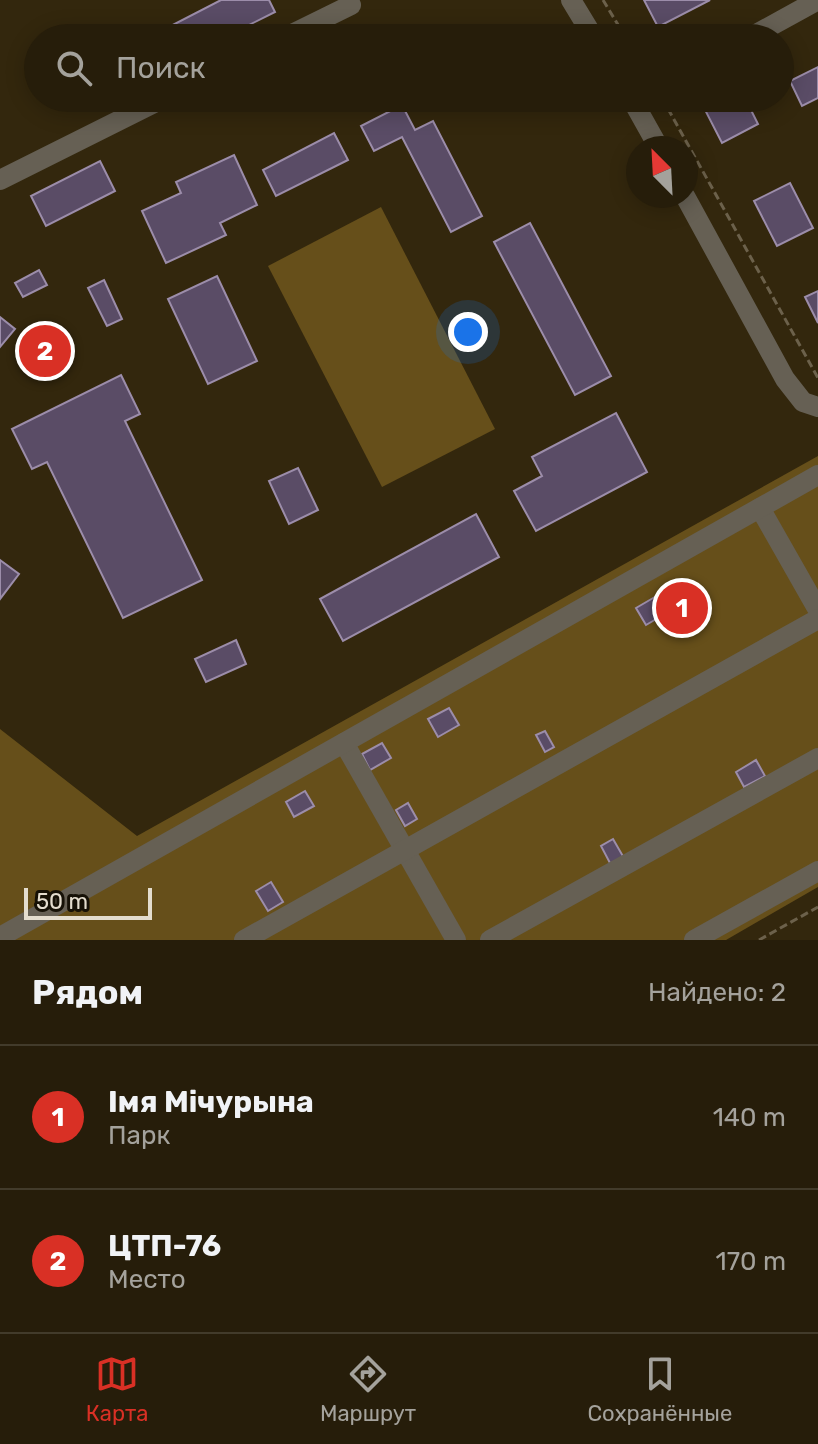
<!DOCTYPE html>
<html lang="ru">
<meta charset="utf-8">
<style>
:root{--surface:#261d0a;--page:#2e2613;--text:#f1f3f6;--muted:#a4a29c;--line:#423b2b;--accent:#d93025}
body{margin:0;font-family:Rubik,sans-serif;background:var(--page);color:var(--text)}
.compass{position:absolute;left:626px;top:136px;width:72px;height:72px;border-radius:50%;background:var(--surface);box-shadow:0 4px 20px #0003;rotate:336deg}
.scale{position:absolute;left:24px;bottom:20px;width:128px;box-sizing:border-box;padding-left:8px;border:4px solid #e4ddce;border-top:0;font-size:22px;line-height:28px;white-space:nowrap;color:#e4ddce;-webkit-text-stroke:6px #161106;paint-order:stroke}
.you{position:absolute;left:468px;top:332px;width:28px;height:28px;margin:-20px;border:6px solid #fff;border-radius:50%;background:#1a73e8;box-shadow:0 0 0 12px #1a73e833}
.badge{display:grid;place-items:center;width:52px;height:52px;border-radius:50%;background:var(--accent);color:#fff;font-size:26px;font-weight:700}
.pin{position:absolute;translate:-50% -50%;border:4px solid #fff;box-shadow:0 2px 8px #0006}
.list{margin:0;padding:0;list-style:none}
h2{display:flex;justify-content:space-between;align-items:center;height:104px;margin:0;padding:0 32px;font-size:34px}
h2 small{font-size:26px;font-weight:400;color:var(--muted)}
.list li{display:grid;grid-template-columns:52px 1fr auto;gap:24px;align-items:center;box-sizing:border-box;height:144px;padding:0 32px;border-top:2px solid var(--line)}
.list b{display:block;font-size:30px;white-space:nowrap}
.list p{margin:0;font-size:26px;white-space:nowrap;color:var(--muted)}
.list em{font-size:26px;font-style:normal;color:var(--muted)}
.icon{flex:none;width:44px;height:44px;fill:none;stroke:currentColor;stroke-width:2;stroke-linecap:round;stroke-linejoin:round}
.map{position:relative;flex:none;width:818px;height:940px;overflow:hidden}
.search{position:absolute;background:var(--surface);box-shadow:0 4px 20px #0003;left:24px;right:24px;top:24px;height:88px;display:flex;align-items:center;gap:20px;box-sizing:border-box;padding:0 28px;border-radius:44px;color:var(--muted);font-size:30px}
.sheet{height:392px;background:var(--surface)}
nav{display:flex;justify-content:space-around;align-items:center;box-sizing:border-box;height:112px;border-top:2px solid var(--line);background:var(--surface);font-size:22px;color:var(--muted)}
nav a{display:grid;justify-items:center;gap:4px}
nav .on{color:var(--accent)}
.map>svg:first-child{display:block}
.green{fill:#664f1a}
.building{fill:#5a4c66;stroke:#9c8daa;stroke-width:2}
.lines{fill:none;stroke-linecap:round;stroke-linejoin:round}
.path{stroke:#6c614b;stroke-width:3;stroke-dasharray:8 4;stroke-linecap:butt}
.minor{stroke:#666054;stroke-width:20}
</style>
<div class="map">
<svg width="818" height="940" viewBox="0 0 818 940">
<rect width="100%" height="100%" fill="#33270d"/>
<!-- green -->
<g class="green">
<polygon points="381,207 495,429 382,487 268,266"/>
<polygon points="818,456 818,887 726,940 0,940 0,729 137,836"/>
</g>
<!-- building -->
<g class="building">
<polygon points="221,0 269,0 275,12 223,38 164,38 161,31"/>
<polygon points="644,0 710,0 658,27"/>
<polygon points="818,67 818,98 802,106 790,81"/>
<polygon points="89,98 120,98 95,110"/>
<polygon points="714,98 745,98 758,124 722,143 702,104"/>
<polygon points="402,105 415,130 433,121 482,216 451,232 402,137 374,151 361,126"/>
<polygon points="334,133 348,160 276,196 263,170"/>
<polygon points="234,155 257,205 220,223 226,235 166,263 142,211 181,193 176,182"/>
<polygon points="100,161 115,191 46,226 31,196"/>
<polygon points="790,183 813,228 777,246 754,201"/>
<polygon points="530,223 611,376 575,395 494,242"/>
<polygon points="39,270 47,285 23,297 15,283"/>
<polygon points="217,276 257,361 208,384 168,299"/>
<polygon points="104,280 122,319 107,326 88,288"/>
<polygon points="818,291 818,323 805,297"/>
<polygon points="0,317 15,329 0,347"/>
<polygon points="55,335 64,353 34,368 25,350"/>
<polygon points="121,375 140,414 125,421 202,580 123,618 47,462 32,469 12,429"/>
<polygon points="616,413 647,472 536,531 514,491 542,476 532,457"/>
<polygon points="298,468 318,510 289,524 269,481"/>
<polygon points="476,514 499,557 343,641 320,599"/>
<polygon points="0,560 19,574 0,599"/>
<polygon points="660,594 670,611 646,625 636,608"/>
<polygon points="236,640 246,664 206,682 195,659"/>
<polygon points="449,708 459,725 438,737 428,719"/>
<polygon points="545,731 554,747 545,752 536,735"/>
<polygon points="382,743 391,758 370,770 362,754"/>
<polygon points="756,760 765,776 744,787 736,772"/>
<polygon points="305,791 314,806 294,817 286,802"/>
<polygon points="408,803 417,819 405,826 396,810"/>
<polygon points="613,839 624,858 611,865 601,846"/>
<polygon points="271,882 283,902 268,911 256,891"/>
</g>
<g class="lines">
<!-- path -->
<g class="path">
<polyline points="603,0 626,38"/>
<polyline points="662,98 818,378"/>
<polyline points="759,940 818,907"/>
</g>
<!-- minor -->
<g class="minor">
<polyline points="571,0 594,38"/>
<polyline points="284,38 351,5"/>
<polyline points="749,38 818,0"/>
<polyline points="631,98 659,148"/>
<polyline points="0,180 164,98"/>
<polyline points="685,196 785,379 803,402 818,407"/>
<polyline points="760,508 818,610"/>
<polyline points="344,743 456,940"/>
<polyline points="0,937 818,475"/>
<polyline points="244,940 818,619"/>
<polyline points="490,940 818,758"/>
<polyline points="694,940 818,871"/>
</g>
</g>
</svg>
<svg class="compass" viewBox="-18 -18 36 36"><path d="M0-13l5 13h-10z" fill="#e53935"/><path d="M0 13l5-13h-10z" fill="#a4a29c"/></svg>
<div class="scale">50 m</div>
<div class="you"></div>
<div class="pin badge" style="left:682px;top:608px">1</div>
<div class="pin badge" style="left:45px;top:351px">2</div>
<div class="search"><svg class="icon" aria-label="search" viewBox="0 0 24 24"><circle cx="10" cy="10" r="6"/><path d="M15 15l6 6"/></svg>Поиск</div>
</div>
<section class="sheet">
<h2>Рядом<small>Найдено: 2</small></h2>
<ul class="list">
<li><span class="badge">1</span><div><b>Імя Мічурына</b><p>Парк</p></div><em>140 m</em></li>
<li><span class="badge">2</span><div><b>ЦТП-76</b><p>Место</p></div><em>170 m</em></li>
</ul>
</section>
<nav>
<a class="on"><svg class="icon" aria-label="map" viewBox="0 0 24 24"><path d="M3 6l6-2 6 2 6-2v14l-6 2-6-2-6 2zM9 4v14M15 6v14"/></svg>Карта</a>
<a><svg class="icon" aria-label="directions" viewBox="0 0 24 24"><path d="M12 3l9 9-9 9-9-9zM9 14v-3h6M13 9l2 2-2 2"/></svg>Маршрут</a>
<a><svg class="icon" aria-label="saved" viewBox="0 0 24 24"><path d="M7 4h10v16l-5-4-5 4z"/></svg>Сохранённые</a>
</nav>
